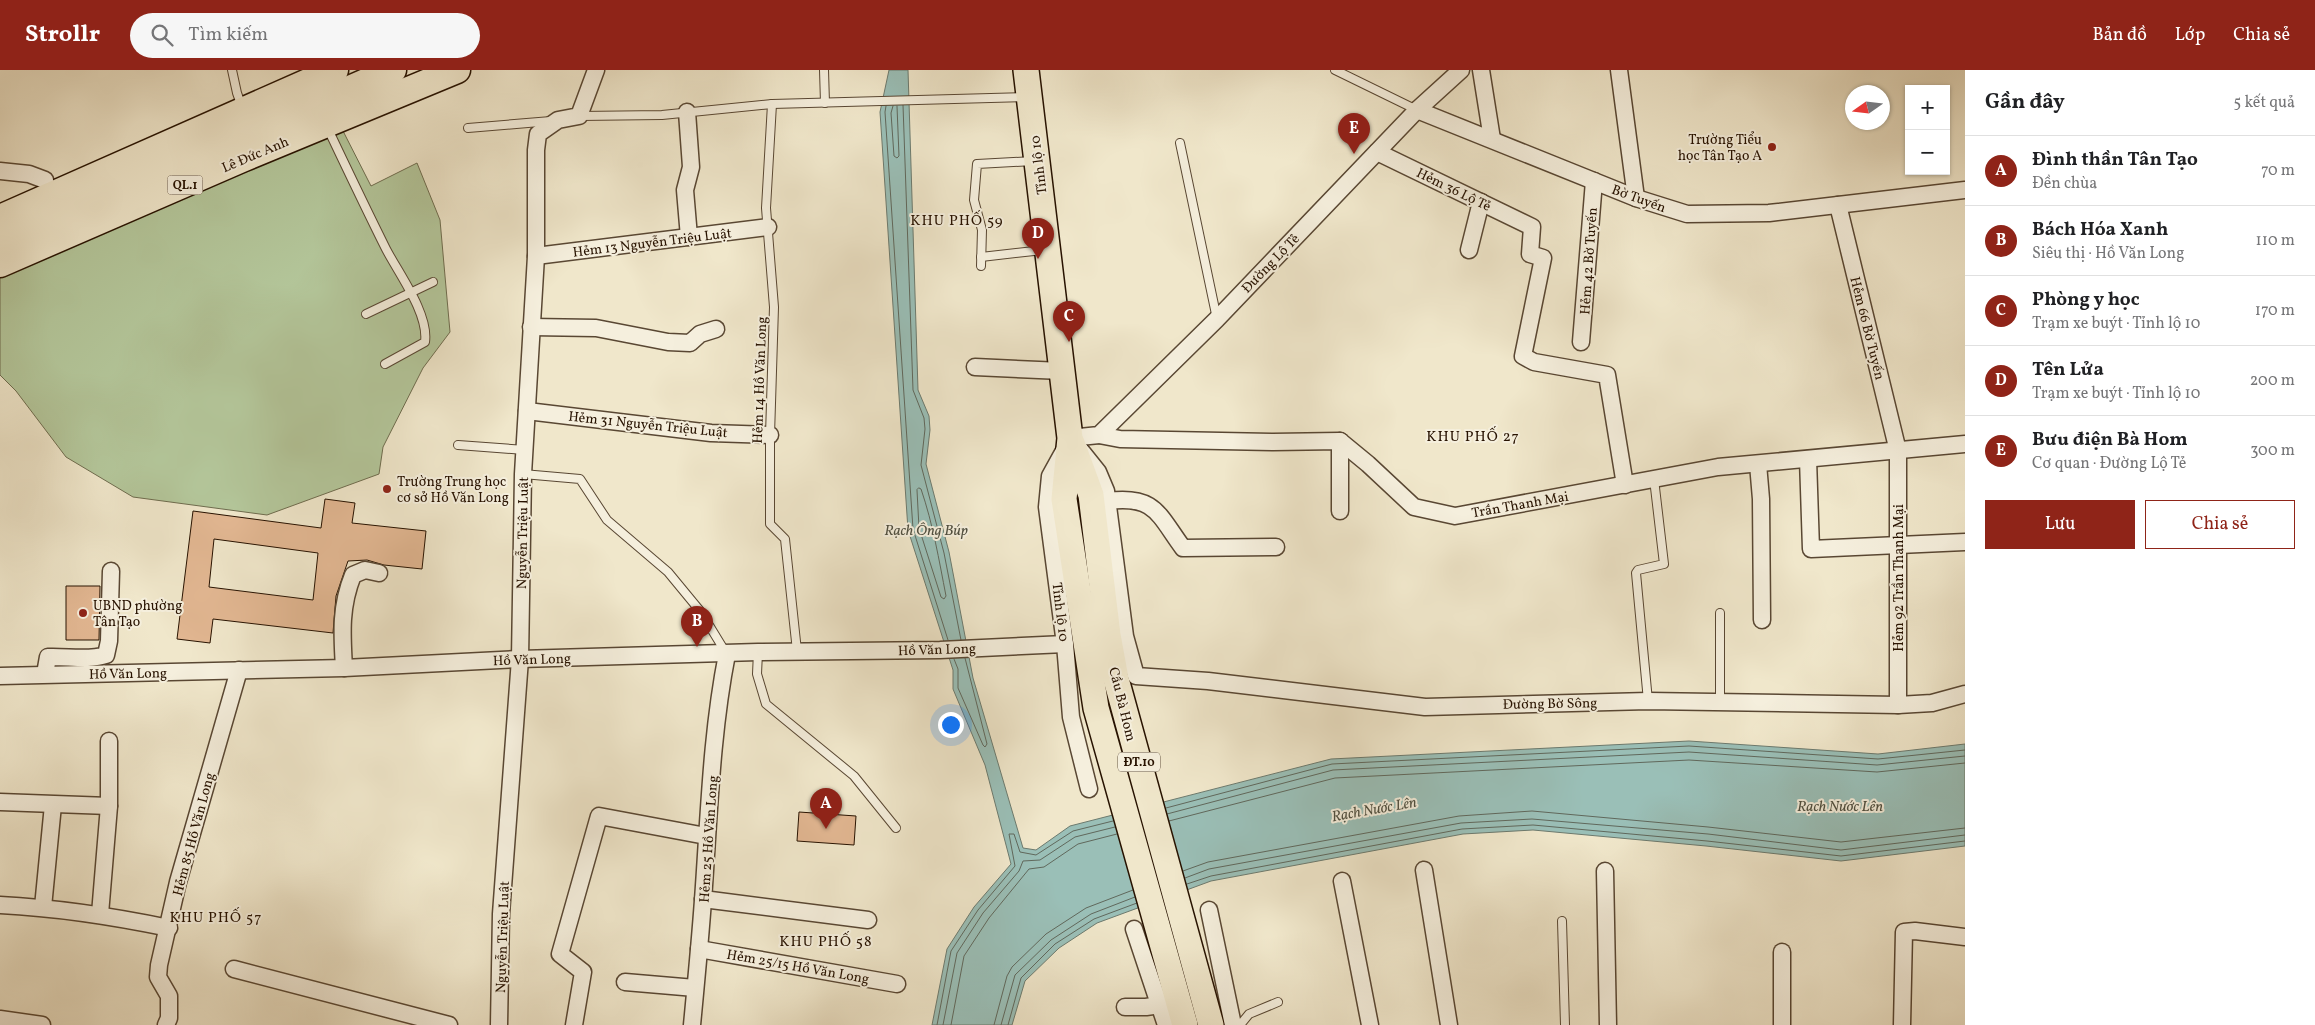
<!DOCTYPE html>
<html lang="vi">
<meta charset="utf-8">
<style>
:root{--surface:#fff;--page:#f6f6f6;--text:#202124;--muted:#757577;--line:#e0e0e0;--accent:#8f2418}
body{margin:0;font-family:Vollkorn,serif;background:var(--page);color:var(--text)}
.controls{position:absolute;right:15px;top:15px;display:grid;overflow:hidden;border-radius:0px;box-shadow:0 1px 4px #0004}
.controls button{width:45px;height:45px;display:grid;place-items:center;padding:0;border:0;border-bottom:1px solid var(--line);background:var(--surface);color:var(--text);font:25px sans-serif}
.compass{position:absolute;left:1845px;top:15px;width:45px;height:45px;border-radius:50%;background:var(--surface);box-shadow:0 1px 4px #0004;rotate:256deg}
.you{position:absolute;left:950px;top:654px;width:18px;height:18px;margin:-12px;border:4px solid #fff;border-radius:50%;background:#1a73e8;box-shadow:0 0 0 8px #1a73e833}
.badge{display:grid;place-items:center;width:32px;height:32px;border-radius:50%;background:var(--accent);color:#fff;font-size:16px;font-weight:700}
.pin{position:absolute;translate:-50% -41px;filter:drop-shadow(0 1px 2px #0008)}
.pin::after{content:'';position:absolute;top:26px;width:18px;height:15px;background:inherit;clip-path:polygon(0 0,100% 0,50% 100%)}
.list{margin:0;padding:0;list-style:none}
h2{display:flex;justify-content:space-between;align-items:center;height:65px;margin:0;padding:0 20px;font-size:21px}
h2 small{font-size:16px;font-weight:400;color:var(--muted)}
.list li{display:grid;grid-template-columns:32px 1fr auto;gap:15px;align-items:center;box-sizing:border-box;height:70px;padding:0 20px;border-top:1px solid var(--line)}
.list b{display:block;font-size:19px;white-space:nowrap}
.list p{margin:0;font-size:16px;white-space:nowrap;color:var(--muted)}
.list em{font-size:16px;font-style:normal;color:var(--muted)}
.actions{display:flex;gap:10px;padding:15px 20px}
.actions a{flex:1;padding:11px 0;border:1px solid var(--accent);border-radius:0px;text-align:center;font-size:18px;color:var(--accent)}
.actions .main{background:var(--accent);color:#fff}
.icon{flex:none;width:28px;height:28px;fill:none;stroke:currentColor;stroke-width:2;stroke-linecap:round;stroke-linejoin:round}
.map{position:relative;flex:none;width:1965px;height:955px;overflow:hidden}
header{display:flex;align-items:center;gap:30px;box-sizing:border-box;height:70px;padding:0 25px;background:var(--accent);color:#fff}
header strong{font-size:24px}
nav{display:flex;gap:28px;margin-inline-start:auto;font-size:18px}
.search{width:350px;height:45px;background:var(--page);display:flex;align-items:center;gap:12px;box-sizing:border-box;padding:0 18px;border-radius:28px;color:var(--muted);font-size:19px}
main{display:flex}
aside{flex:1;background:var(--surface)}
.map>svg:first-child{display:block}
.green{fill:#b4c79b;stroke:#6e6c4e}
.water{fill:#9abfb7;stroke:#6c7a6e}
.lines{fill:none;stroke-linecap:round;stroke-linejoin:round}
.shore{stroke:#60685c;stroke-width:1}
.building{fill:#e2b792;stroke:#271200;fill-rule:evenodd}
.service-casing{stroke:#594733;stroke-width:10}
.minor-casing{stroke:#594733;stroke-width:19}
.primary-casing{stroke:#271200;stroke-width:28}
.trunk-casing{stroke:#271200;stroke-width:29}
.service{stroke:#f5efdd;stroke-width:8}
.minor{stroke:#f5efdd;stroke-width:16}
.primary{stroke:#f0e7cb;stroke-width:25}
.trunk{stroke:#f0e7cb;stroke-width:26}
.poi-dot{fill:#8f2418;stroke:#f5efdd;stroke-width:2}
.labels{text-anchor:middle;stroke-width:4;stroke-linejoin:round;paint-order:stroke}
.shield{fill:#f5efdd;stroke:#655442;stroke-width:1}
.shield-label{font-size:12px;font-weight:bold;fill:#271200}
.poi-label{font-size:14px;fill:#271200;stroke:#f5efdd;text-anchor:start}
.street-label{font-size:14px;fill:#271200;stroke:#f5efdd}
.neighbourhood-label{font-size:15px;letter-spacing:1px;fill:#271200;stroke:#f5efdd}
.water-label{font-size:15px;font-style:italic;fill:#4f4f40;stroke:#f5efdd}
</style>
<header>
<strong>Strollr</strong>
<div class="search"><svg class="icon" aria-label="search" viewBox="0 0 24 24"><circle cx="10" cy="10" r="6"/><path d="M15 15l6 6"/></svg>Tìm kiếm</div>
<nav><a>Bản đồ</a><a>Lớp</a><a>Chia sẻ</a></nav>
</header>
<main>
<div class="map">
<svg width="1965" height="955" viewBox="0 0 1965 955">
<rect width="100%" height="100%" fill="#f0e7cb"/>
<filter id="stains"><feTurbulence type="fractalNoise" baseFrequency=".004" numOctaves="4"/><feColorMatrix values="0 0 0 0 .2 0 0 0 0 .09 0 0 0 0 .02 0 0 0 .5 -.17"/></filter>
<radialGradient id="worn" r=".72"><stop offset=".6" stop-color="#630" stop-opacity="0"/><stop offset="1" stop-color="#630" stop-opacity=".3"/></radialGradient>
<!-- green -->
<polygon class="green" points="342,59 371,116 417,93 440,150 450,262 423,298 383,377 379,404 267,445 133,427 66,387 16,321 0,305 0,206"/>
<!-- water -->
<polygon class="water" points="889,0 908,0 918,320 929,346 930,360 926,394 949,482 973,608 1023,778 1036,780 1070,756 1331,689 1689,671 1878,684 1965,674 1965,776 1841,791 1706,776 1533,760 1463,764 1211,811 1097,853 1059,878 1025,911 1012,955 932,955 947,879 974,837 1011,794 985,695 953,619 953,600 908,460 880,42"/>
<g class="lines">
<!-- shore -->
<g class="shore">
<polyline points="903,35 913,320 924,348 925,359 921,395 944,483 961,570"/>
<polyline points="886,36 885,42 913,459 948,570"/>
<polyline points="893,36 891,43 894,86 897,88 899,86 897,36"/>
<path d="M919,418l2,1c12,35 18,71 25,107l-2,3 -3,-2 -22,-69 -2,-38z"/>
<polyline points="954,589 958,599 958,618 983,675 985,677 987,674 965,588"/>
<polyline points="1166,738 1332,694 1689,676 1878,689 1965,680"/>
<polyline points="1167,744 1333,700 1689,682 1877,695 1965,686"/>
<polyline points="1169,751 1335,708 1689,690 1877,702 1965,693"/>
<polyline points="1183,801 1208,792 1459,746 1532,741 1708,757 1841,772 1965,758"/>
<polyline points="1185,808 1209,799 1461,753 1532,749 1708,764 1841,780 1965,765"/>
<polyline points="1187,814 1211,806 1462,759 1533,755 1707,771 1841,786 1965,771"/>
<polyline points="937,955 951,881 978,840 1015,796 1009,764 1014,764 1020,782 1036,785 1073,761 1113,751"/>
<polyline points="943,955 957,883 983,843 1019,801 1023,791 1040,790 1075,767 1115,757"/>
<polyline points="951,955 964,886 989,848 1029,799 1044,797 1078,774 1117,764"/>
<polyline points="994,955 1007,906 1012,897 1046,864 1086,838 1133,820"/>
<polyline points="1001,955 1015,905 1051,870 1091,844 1135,827"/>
<polyline points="1008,955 1021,908 1055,874 1094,849 1137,833"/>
</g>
</g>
<!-- building -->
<g class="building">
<path d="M325,429l30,4 -3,20 74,8 -4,38 -38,-4 -17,-5 -19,1 -12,35 -3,37 -120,-14 -3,24 -33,-4 16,-128 128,17zM214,469l104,14 -5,47 -104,-13z"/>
<polygon points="66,516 100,516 99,570 66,570"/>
<polygon points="799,742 856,746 854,775 797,771"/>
</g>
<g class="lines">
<!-- service casing -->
<g class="service-casing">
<g id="service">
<polyline points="232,0 237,23 242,37"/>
<polyline points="824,0 825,33"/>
<polyline points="1335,0 1417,40"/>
<polyline points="772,34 766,138 774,237 770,365 770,454 785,469 797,581"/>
<polyline points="580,46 662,45 772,34 1025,27"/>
<polyline points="468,58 551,51"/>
<path d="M328,59c19,40 38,80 58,120 13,25 43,65 39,93l-40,22"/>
<polyline points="1180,73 1217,249"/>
<polyline points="981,187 1043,180"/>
<polyline points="981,196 982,160 974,130 977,94 1033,91"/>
<polyline points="366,244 433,212"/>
<polyline points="458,375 525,380"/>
<polyline points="523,404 580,409 607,450 668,502 701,542 726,583"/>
<polyline points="1720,543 1720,633"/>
<polyline points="758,582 757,604 766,634 854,706 896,758"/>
<polyline points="1648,631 1636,503 1638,500 1664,494 1654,409"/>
<polyline points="1562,851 1565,955"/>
<polyline points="1240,955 1249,944 1278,932"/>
</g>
</g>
<!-- minor casing -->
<g class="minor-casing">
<g id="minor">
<polyline points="1481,0 1492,69"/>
<polyline points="1619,0 1636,128"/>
<polyline points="1417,40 1636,128 1687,144 1769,143 1965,120"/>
<polyline points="687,42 691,97 685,120 689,167"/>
<polyline points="1377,82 1532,157 1530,184 1543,188 1523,286 1534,292 1607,305 1625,415"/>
<polyline points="0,101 29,104 45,110"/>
<polyline points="1838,135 1898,381 1898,635"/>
<polyline points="1469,180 1481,132"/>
<polyline points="536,186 768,157"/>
<polyline points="531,257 596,258 668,272 690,273 700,264 716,259"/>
<polyline points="1581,272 1594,111"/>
<polyline points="975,297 1062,301"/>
<polyline points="527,341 711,363 770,365"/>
<polyline points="1099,365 1120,369 1273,372 1340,371 1368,394 1414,437 1455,446 1718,397 1965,374"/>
<polyline points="1070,368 1099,365 1217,249 1417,40 1461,0"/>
<polyline points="1340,371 1340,441"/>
<polyline points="1066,377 1050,406 1047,437 1065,574 1071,647 1089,719"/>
<polyline points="1078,377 1098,402 1106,421 1125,566 1136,606 1208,611 1425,637 1648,631 1898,635 1932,633 1965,624"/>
<polyline points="1808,389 1811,479 1965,472"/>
<polyline points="1758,394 1761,429 1762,550"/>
<path d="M1108,431c47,-6 50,13 75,47l93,-1"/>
<path d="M344,598c-2,-34 -4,-61 9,-93l12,-5 14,3"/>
<path d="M45,604l3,-17c19,-1 40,4 58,-2l3,-14 2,-70"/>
<polyline points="0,606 344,598 520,589 758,582 940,580 1065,574"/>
<polyline points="0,732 109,736"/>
<polyline points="1424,800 1449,955"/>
<polyline points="1605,801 1608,955"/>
<polyline points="1342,811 1370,955"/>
<polyline points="703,829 868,850"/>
<path d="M0,835c59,3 111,11 169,23"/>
<polyline points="43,837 53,735"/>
<polyline points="1209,840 1233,955"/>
<polyline points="100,844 109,736 109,671"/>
<polyline points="1134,859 1166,955"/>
<polyline points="699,879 897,914"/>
<polyline points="234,899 449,955"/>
<polyline points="625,912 695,918"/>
<polyline points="1125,937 1146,937 1160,935"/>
<polyline points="0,949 42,955"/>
<polyline points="166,955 169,948 169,926 158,907 159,895 178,812 239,600"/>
<polyline points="499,955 501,844 520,589 523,404 536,186 536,80 538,64 558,50 579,46 596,0"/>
<polyline points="574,955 583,902 560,884 599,746 706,766"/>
<path d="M692,955c4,-42 8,-83 11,-125 6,-82 8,-165 24,-246"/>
<polyline points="1782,955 1782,882"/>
<polyline points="1902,955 1904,862 1915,861 1965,867"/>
</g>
</g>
<!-- primary casing -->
<g class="primary-casing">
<g id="primary">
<polyline points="1026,0 1070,368 1064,429 1096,638 1185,955"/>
<polyline points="1072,373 1091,425 1108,565 1116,609 1211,955"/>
</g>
</g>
<!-- trunk casing -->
<g class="trunk-casing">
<g id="trunk">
<polyline points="0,148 335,0"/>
<polyline points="0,172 393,0"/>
<polyline points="0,194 242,89 457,0"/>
</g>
</g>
<!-- service -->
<use href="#service" class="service"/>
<!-- minor -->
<use href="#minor" class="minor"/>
<!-- primary -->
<use href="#primary" class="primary"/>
<!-- trunk -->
<use href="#trunk" class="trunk"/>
</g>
<!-- markers -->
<g class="poi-dot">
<circle cx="1772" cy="77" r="5"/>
<circle cx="387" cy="419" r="5"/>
<circle cx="83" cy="543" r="5"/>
</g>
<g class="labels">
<!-- shield labels -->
<g class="shield">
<rect x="167.5" y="105.5" width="35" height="19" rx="4"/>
<rect x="1118" y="682.5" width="42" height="19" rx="4"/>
</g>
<g class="shield-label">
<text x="185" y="119">QL.1</text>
<text x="1139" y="696">ĐT.10</text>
</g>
<!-- poi labels -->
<g class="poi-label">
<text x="1762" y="74" text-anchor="end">Trường Tiểu<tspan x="1762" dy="16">học Tân Tạo A</tspan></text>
<text x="397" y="416">Trường Trung học<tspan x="397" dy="16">cơ sở Hồ Văn Long</tspan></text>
<text x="93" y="540">UBND phường<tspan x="93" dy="16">Tân Tạo</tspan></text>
</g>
<!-- street labels -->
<g class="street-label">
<text transform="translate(255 84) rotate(-23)" y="5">Lê Đức Anh</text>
<text transform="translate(1038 95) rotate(-97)" y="5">Tỉnh lộ 10</text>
<text transform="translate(1454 119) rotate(26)" y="5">Hẻm 36 Lộ Tẻ</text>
<text transform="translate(1639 128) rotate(20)" y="5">Bờ Tuyến</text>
<text transform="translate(652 172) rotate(-7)" y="5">Hẻm 13 Nguyễn Triệu Luật</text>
<text transform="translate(1588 191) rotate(-86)" y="5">Hẻm 42 Bờ Tuyến</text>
<text transform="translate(1270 193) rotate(-46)" y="5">Đường Lộ Tẻ</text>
<text transform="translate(1868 258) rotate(76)" y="5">Hẻm 66 Bờ Tuyến</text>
<text transform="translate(759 310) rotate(-88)" y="5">Hẻm 14 Hồ Văn Long</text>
<text transform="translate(648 354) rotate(6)" y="5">Hẻm 31 Nguyễn Triệu Luật</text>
<text transform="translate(1520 434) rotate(-10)" y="5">Trần Thanh Mại</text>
<text transform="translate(522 463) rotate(-89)" y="5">Nguyễn Triệu Luật</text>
<text transform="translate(1898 508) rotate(-90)" y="5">Hẻm 92 Trần Thanh Mại</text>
<text transform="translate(1061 542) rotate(83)" y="5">Tỉnh lộ 10</text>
<text transform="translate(937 579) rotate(-2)" y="5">Hồ Văn Long</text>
<text transform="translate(532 589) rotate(-2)" y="5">Hồ Văn Long</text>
<text transform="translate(128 603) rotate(-1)" y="5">Hồ Văn Long</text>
<text transform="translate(1550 633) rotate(-1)" y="5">Đường Bờ Sông</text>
<text transform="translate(1123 634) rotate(76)" y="5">Cầu Bà Hom</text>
<text transform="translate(193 764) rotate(-75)" y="5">Hẻm 85 Hồ Văn Long</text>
<text transform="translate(708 769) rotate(-86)" y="5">Hẻm 25 Hồ Văn Long</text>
<text transform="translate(502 867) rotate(-88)" y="5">Nguyễn Triệu Luật</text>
<text transform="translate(798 896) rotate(10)" y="5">Hẻm 25/15 Hồ Văn Long</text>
</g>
<!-- neighbourhood labels -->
<g class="neighbourhood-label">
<text x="957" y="155">KHU PHỐ 59</text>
<text x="1473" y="371">KHU PHỐ 27</text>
<text x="216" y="852">KHU PHỐ 57</text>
<text x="826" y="876">KHU PHỐ 58</text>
</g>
<!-- water labels -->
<g class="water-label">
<text x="926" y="465">Rạch Ông Búp</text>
<text x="1840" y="741">Rạch Nước Lên</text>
<text transform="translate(1374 739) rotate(-10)" y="5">Rạch Nước Lên</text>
</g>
</g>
<rect width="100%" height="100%" filter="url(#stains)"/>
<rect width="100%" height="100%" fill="url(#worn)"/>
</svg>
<div class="controls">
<button>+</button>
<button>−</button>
</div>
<svg class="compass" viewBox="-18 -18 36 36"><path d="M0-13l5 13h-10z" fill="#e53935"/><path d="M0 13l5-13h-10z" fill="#757577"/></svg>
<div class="you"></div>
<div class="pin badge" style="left:826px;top:759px">A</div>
<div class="pin badge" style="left:697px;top:577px">B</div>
<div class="pin badge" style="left:1069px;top:272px">C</div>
<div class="pin badge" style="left:1038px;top:189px">D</div>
<div class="pin badge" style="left:1354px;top:84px">E</div>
</div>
<aside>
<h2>Gần đây<small>5 kết quả</small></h2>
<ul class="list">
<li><span class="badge">A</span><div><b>Đình thần Tân Tạo</b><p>Đền chùa</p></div><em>70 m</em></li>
<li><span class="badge">B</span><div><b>Bách Hóa Xanh</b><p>Siêu thị · Hồ Văn Long</p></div><em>110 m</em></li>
<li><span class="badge">C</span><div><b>Phòng y học</b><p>Trạm xe buýt · Tỉnh lộ 10</p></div><em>170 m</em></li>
<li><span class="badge">D</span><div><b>Tên Lửa</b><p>Trạm xe buýt · Tỉnh lộ 10</p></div><em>200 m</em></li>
<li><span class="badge">E</span><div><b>Bưu điện Bà Hom</b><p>Cơ quan · Đường Lộ Tẻ</p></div><em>300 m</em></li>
</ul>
<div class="actions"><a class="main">Lưu</a><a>Chia sẻ</a></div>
</aside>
</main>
